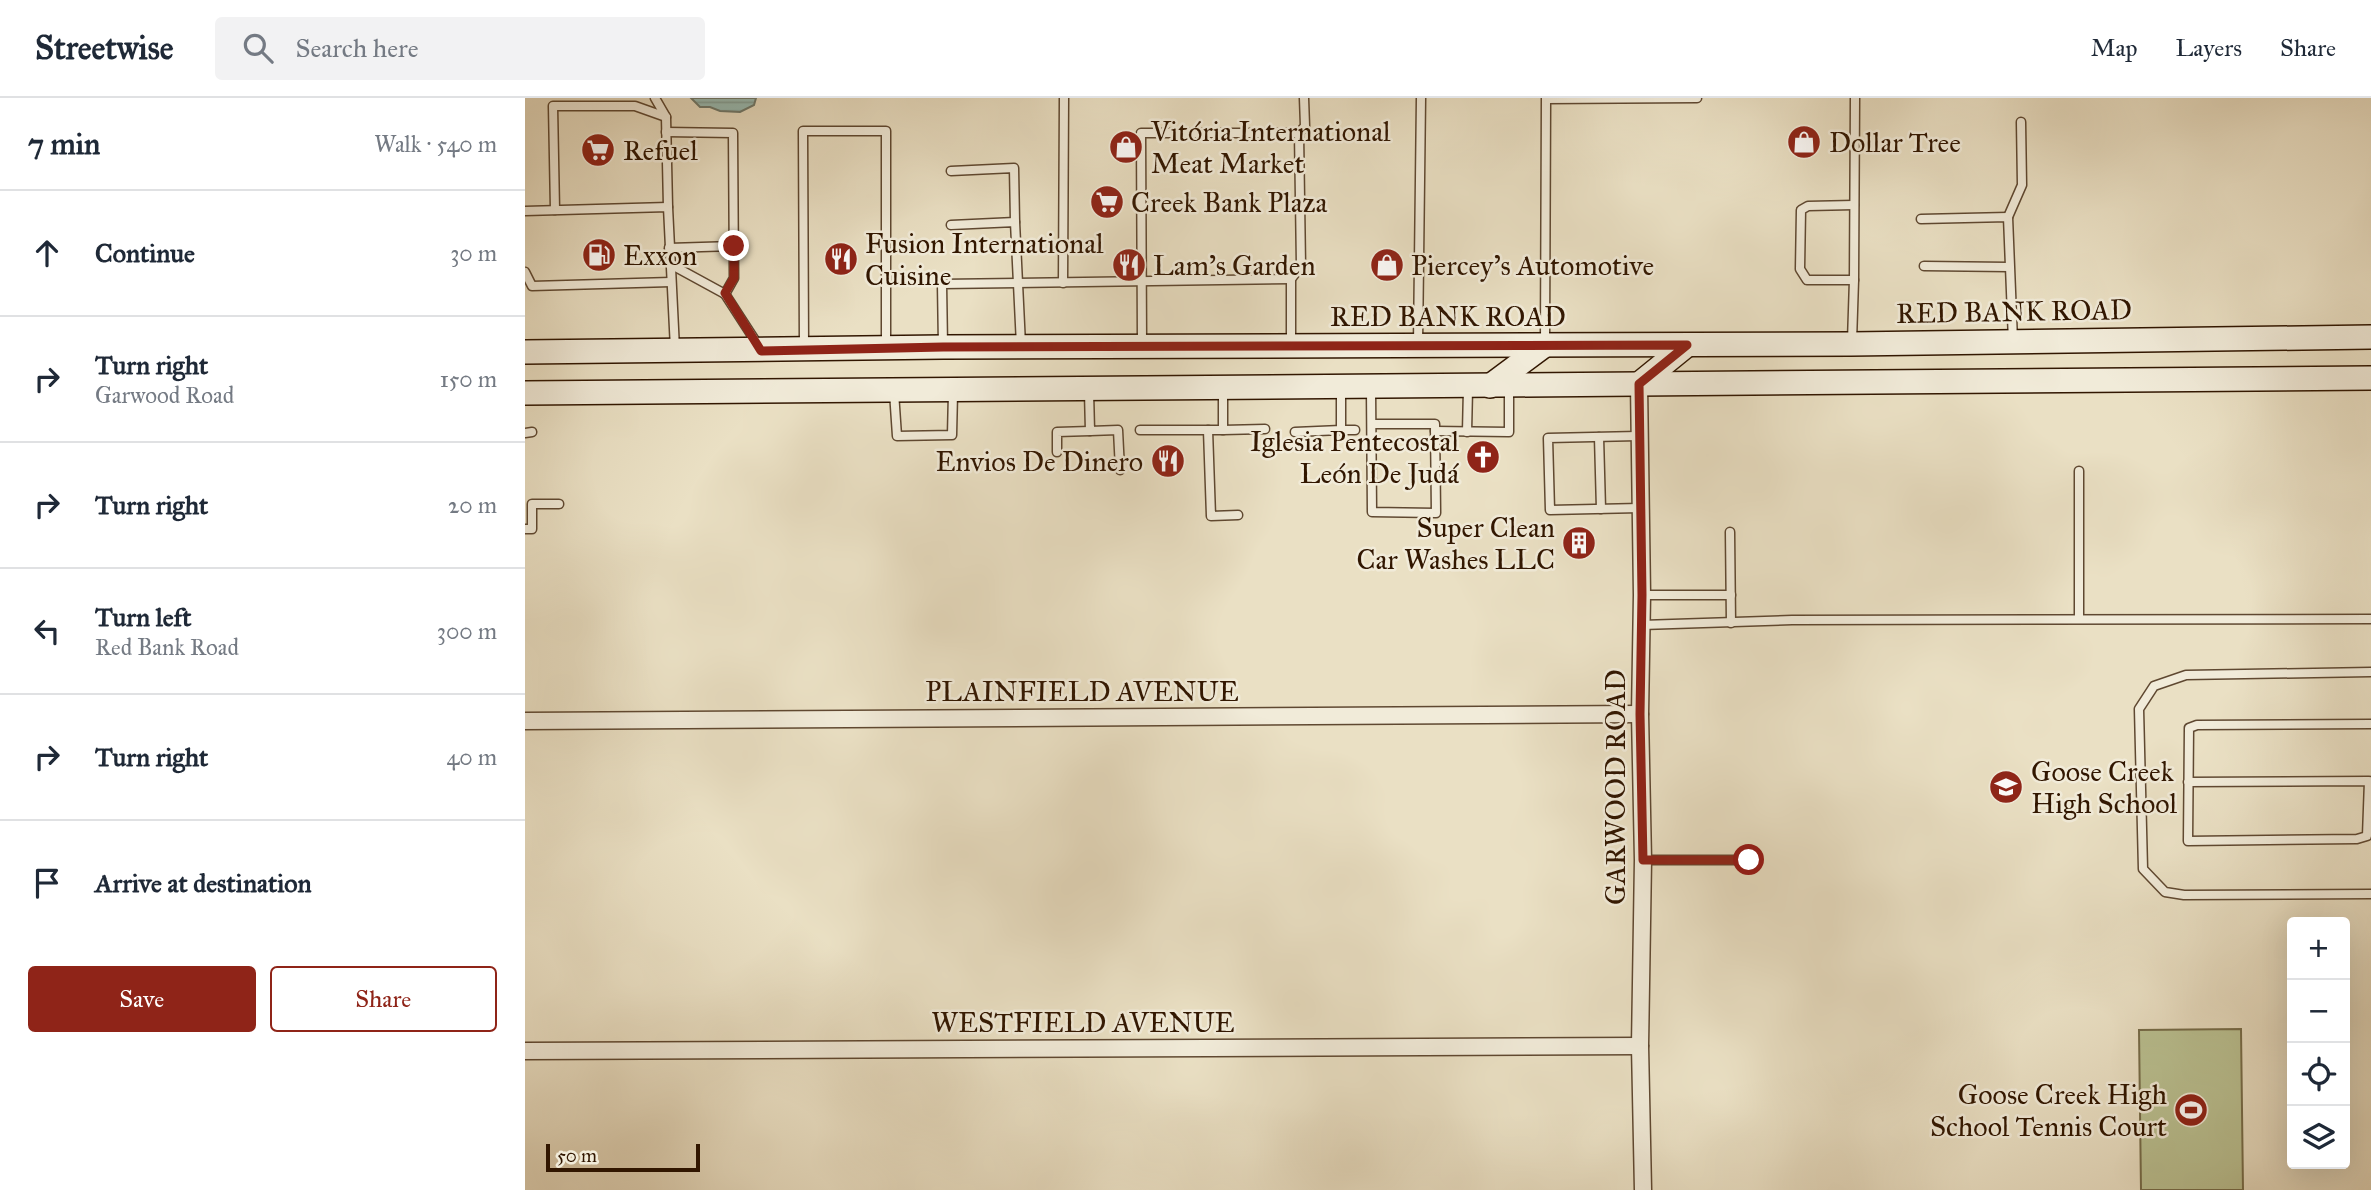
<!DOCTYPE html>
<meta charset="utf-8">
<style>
:root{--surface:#fff;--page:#f2f2f3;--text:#1f2937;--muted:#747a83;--line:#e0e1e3;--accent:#8f2418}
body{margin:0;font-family:"IM FELL Great Primer",serif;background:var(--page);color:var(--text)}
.controls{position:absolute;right:21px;bottom:21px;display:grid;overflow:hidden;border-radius:7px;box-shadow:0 7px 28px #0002}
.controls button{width:63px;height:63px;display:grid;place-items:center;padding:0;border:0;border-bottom:2px solid var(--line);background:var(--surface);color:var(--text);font:35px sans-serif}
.scale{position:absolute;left:21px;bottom:18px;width:154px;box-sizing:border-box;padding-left:7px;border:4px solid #311600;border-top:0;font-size:19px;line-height:24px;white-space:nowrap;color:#311600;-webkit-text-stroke:5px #f1ebd9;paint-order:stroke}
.stop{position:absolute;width:21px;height:21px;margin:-16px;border:5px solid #8f2418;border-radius:50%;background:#fff}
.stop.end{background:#8f2418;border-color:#fff;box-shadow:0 2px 7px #0008}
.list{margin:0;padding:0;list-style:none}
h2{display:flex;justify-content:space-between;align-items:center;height:91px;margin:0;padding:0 28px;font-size:30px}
h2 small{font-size:23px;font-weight:400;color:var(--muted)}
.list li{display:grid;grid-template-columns:46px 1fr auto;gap:21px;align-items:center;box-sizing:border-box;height:126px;padding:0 28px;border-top:2px solid var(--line)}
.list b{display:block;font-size:26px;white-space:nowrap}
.list p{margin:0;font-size:23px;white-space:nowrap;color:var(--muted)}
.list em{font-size:23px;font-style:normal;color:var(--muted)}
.actions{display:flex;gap:14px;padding:21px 28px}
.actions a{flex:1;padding:16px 0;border:2px solid var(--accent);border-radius:7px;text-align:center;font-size:24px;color:var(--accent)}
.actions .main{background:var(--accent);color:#fff}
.icon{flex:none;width:38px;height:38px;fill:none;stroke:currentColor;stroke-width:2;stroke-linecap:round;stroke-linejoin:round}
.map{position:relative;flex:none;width:1846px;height:1092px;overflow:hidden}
header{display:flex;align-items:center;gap:42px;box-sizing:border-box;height:98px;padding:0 35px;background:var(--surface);border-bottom:2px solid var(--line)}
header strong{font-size:33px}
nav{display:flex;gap:38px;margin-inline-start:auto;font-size:24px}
.search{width:490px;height:63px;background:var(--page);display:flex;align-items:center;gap:18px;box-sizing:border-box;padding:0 24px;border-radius:7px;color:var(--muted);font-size:26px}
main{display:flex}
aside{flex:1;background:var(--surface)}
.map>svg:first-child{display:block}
.park{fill:#bac192;stroke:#766c49;stroke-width:2}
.water{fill:url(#water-rules);stroke:#6f7a6d;stroke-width:2}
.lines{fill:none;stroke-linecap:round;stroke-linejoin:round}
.service-casing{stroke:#5f4831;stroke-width:11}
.minor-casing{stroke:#5f4831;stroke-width:19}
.secondary-casing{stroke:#311600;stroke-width:26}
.service{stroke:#f1ebd9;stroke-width:8}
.minor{stroke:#f1ebd9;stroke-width:16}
.secondary{stroke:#f1ebd9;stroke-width:23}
.route{stroke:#8f2418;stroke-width:9}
.labels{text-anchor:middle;stroke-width:5;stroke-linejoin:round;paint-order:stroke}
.poi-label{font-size:28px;fill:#311600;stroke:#f1ebd9;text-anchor:start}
.street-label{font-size:28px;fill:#311600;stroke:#f1ebd9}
</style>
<header>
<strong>Streetwise</strong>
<div class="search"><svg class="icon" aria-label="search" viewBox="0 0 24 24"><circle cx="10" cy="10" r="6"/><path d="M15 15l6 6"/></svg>Search here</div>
<nav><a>Map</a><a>Layers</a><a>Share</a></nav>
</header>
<main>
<aside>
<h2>7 min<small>Walk · 540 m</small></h2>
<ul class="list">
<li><svg class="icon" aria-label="ahead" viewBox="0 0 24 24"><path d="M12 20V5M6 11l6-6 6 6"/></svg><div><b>Continue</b></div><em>30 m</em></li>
<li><svg class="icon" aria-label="right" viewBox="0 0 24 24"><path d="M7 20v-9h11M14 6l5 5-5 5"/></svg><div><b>Turn right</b><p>Garwood Road</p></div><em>150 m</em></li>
<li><svg class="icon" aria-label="right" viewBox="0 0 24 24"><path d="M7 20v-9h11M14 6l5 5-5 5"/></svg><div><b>Turn right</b></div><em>20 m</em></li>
<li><svg class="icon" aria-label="left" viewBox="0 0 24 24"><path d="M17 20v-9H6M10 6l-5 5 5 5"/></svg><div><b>Turn left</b><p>Red Bank Road</p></div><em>300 m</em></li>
<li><svg class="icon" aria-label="right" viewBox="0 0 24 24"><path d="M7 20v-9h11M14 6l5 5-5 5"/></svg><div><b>Turn right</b></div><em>40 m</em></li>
<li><svg class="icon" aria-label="arrive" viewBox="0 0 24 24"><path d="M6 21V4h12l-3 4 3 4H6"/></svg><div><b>Arrive at destination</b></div></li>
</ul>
<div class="actions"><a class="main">Save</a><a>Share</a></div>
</aside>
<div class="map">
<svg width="1846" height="1092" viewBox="0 0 1846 1092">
<defs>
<pattern id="water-rules" width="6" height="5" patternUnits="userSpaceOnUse" patternTransform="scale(1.75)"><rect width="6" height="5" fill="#98bdb6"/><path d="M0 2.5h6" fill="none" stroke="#83a29b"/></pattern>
</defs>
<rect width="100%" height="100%" fill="#eae0c4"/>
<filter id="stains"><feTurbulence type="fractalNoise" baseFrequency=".00286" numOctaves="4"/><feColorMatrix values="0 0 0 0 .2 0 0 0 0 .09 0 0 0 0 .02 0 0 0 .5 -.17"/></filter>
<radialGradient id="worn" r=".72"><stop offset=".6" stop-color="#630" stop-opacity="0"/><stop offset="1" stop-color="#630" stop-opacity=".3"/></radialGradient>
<!-- park -->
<polygon class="park" points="1716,931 1718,1092 1616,1092 1614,932"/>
<!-- water -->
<polygon class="water" points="166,0 231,0 229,7 215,14 195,13 185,9 175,9"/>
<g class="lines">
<!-- service casing -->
<g class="service-casing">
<g id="service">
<polyline points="130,0 141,19 143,109"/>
<polyline points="141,34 208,35 209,180 200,196"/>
<polyline points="426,73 489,70 490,124"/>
<polyline points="30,112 28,8 110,8 141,19"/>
<polyline points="0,113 143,109 150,251"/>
<polyline points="1483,119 1497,87 1496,24"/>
<polyline points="1396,121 1483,119 1488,243"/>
<polyline points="426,127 490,124 496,247"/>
<polyline points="144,150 209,148"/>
<polyline points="145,166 200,196 233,247"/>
<polyline points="1399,168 1484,169"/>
<polyline points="0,174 7,188 146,184"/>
<polyline points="1329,182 1282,182 1275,171 1276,112 1283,108 1329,107"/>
<polyline points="538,185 539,0"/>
<polyline points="1327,243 1329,182 1330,0"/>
<polyline points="1020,244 1021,1 1172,0"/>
<polyline points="617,245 616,35 774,35"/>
<polyline points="893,246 896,0"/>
<polyline points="766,247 766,181 776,168 774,35 780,28 779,0"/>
<polyline points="279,248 278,33 361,33 361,247"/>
<polyline points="418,248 417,186 766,181"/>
<polyline points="846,292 847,414 911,415 910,326 847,326"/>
<polyline points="698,293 698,332 740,331"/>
<polyline points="369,294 372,338 427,337 428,295"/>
<polyline points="564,294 565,333 593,332 595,372"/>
<polyline points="615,332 698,332"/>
<polyline points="683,332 686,418 713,417"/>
<polyline points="816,332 830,332"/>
<polyline points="910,333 984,334 984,290"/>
<polyline points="770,334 816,332 816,292"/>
<polyline points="942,334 943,291"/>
<polyline points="0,335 7,334"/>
<polyline points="1113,338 1023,340 1025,412 1115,410"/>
<polyline points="1074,339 1076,411"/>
<polyline points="532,354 532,334 565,333"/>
<polyline points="0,431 7,431 7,406 34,406"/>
<polyline points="1205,434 1206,525"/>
<polyline points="1117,497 1206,497"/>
<polyline points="1554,520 1554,373"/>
<polyline points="1117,527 1267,522 1846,521"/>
<polyline points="1846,574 1661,577 1629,588 1614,611 1618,771 1640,794 1659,797 1846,796"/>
<polyline points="1663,684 1844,683 1842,738 1832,741 1663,743 1664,630 1672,627 1846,626"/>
<polyline points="1118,762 1224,762"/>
</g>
</g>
<!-- minor casing -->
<g class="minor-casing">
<g id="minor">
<polyline points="1114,286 1117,497 1115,616 1118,762 1115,948 1118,1092"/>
<polyline points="0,623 1115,616"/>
<polyline points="0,953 1115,948"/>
</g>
</g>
<!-- secondary casing -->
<g class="secondary-casing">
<g id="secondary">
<polyline points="0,254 418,249 1326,246 1846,239"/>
<polyline points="1114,286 1162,247"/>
<polyline points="965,288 1020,247"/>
<polyline points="0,295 1846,280"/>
</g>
</g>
<!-- service -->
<use href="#service" class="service"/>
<!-- minor -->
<use href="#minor" class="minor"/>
<!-- secondary -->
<use href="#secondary" class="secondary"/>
</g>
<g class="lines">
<!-- route -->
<polyline class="route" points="209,148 209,180 200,195 236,253 418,249 1162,247 1114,286 1117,497 1115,616 1118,762 1224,762"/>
</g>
<!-- icons -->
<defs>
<g id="shop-disc" transform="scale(1.75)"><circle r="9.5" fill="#8f2418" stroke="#f1ebd9"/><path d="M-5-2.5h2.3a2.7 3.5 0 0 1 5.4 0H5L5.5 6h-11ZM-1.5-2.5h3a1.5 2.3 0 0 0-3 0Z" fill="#fff"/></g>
<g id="supermarket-disc" transform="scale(1.75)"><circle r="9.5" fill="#8f2418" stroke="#f1ebd9"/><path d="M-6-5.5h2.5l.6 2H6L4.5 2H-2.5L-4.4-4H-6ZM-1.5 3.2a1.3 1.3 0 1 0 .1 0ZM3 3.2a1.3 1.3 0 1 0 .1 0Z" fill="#fff"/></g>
<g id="fuel-disc" transform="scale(1.75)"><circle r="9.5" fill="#8f2418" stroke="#f1ebd9"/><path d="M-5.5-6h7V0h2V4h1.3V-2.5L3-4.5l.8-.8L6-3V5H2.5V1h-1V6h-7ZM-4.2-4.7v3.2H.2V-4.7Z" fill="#fff"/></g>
<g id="restaurant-disc" transform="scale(1.75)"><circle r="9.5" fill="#8f2418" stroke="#f1ebd9"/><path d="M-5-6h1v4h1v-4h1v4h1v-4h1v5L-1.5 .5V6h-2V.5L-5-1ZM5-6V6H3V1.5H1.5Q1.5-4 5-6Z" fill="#fff"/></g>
<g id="church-disc" transform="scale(1.75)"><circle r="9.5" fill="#8f2418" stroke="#f1ebd9"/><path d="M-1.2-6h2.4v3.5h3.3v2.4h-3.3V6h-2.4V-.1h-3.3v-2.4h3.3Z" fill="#fff"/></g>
<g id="building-disc" transform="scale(1.75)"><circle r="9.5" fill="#8f2418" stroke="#f1ebd9"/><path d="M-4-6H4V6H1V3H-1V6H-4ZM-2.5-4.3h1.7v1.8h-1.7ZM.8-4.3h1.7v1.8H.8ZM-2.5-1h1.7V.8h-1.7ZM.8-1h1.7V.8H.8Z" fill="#fff"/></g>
<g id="school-disc" transform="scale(1.75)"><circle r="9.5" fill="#8f2418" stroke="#f1ebd9"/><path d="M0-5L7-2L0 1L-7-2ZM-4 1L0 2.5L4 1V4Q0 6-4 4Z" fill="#fff"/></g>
<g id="stadium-disc" transform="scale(1.75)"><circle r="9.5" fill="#8f2418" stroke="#f1ebd9"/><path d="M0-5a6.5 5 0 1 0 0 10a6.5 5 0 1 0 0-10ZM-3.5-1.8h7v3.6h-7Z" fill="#fff"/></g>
</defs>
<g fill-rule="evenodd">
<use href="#shop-disc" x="1279" y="44"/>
<use href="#shop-disc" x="601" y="49"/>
<use href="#supermarket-disc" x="73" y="52"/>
<use href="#supermarket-disc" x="582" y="104"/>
<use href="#fuel-disc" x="74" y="157"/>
<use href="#restaurant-disc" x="316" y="161"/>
<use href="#restaurant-disc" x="604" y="167"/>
<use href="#shop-disc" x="862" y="167"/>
<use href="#church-disc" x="958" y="359"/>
<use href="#restaurant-disc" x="643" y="363"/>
<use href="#building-disc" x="1054" y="445"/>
<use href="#school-disc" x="1481" y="689"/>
<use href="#stadium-disc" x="1666" y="1012"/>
</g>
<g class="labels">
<!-- poi labels -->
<g class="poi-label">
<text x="626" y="43">Vitória International<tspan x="626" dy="32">Meat Market</tspan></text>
<text x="1304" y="54">Dollar Tree</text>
<text x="98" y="62">Refuel</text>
<text x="606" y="114">Creek Bank Plaza</text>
<text x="340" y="155">Fusion International<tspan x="340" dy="32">Cuisine</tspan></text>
<text x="98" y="167">Exxon</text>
<text x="628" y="177">Lam's Garden</text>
<text x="886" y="177">Piercey's Automotive</text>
<text x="934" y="353" text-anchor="end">Iglesia Pentecostal<tspan x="934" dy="32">León De Judá</tspan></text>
<text x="618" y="373" text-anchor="end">Envios De Dinero</text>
<text x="1030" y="439" text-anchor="end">Super Clean<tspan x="1030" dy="32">Car Washes LLC</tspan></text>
<text x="1506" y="683">Goose Creek<tspan x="1506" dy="32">High School</tspan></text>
<text x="1642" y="1006" text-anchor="end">Goose Creek High<tspan x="1642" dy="32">School Tennis Court</tspan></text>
</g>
<!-- street labels -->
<g class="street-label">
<text transform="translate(1489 213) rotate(-1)" y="10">RED BANK ROAD</text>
<text x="923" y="228">RED BANK ROAD</text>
<text x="557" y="603">PLAINFIELD AVENUE</text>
<text transform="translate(1090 689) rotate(-90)" y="10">GARWOOD ROAD</text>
<text x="558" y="934">WESTFIELD AVENUE</text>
</g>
</g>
<rect width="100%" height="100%" filter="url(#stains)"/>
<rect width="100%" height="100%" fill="url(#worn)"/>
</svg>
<div class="controls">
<button>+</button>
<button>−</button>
<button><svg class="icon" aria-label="locate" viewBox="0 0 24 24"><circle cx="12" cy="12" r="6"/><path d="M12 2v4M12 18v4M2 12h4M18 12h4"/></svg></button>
<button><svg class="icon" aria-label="layers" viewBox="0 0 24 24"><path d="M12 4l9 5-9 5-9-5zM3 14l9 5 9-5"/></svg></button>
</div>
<div class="scale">50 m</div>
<div class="stop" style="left:1224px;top:762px"></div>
<div class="stop end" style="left:209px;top:148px"></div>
</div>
</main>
